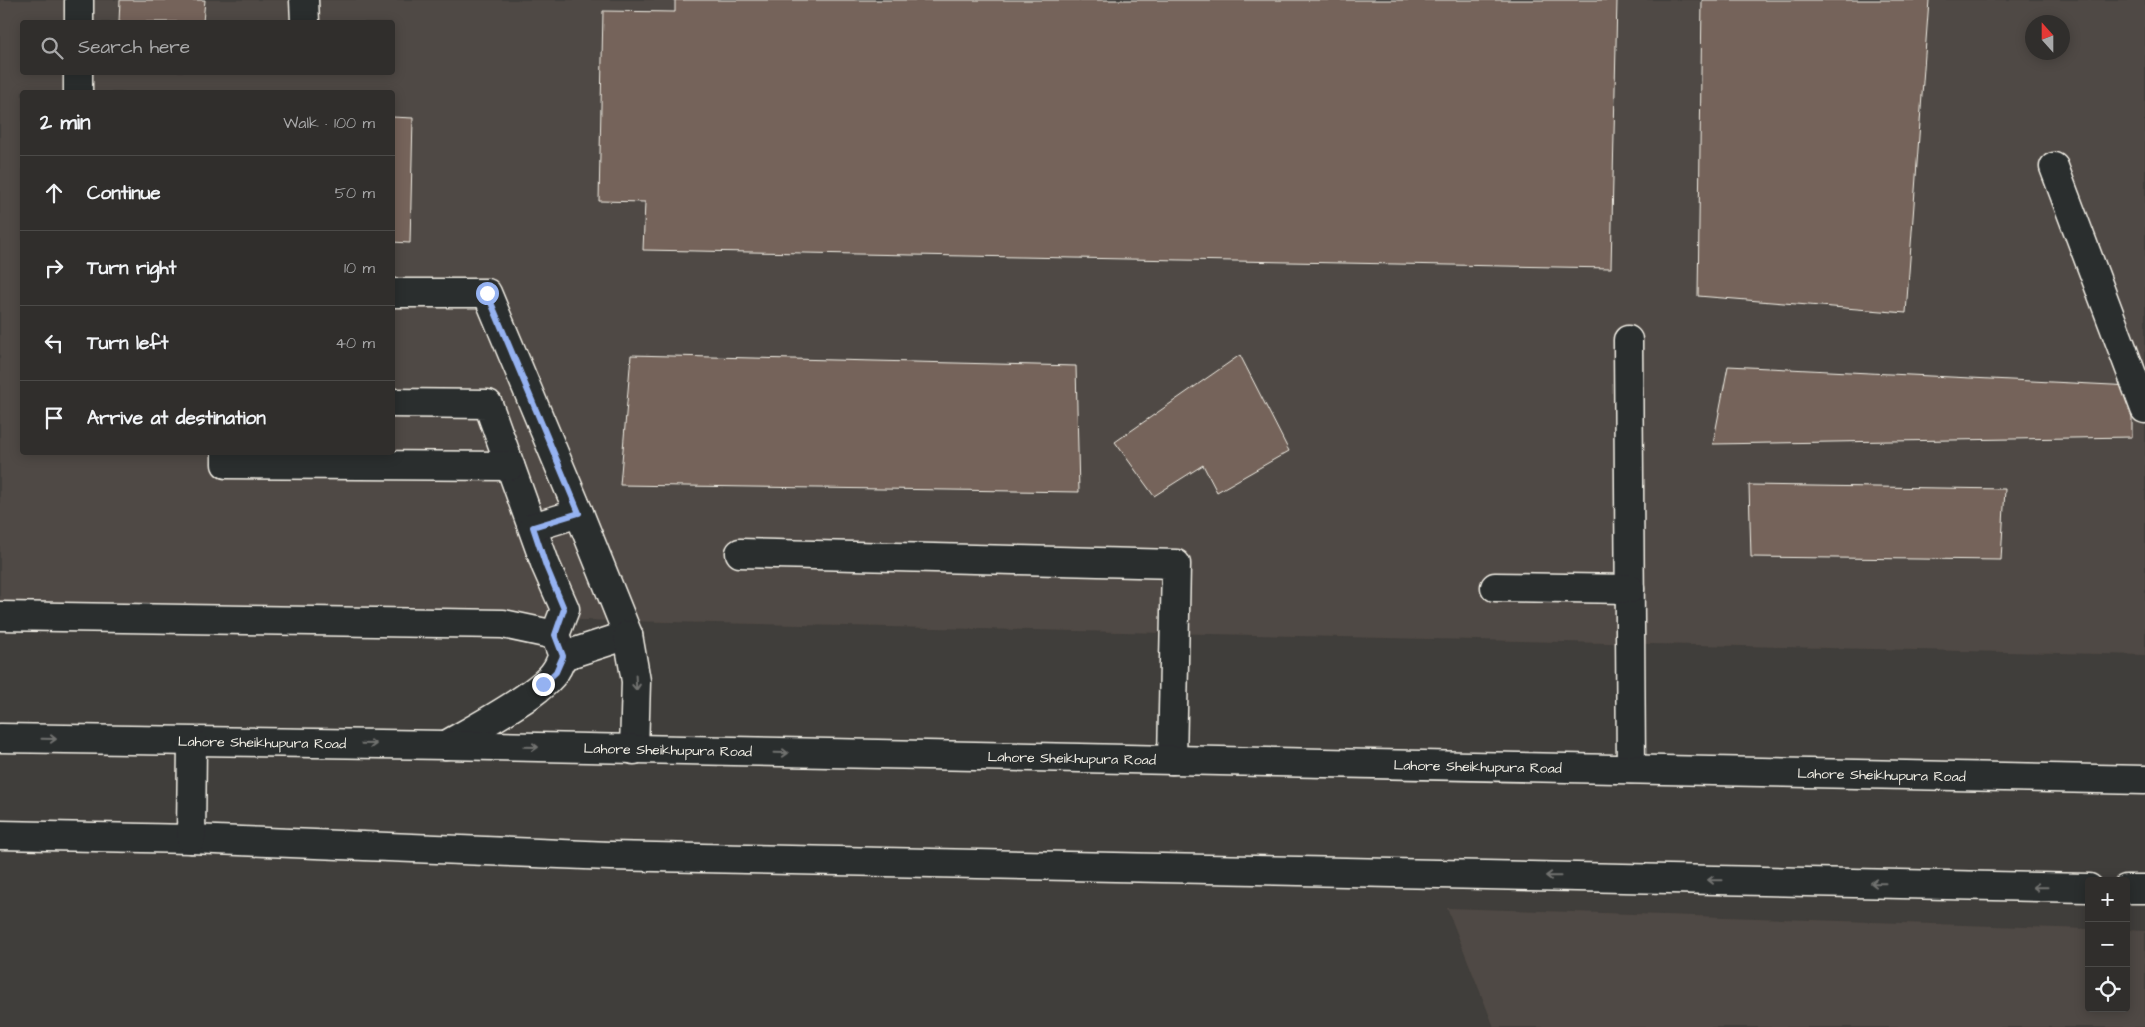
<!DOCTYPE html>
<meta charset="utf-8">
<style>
:root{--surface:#302e2c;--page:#383634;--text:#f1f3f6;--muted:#a8a8a9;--line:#4b4a48}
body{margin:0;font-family:"Architects Daughter",sans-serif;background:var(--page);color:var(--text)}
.controls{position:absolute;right:15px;bottom:15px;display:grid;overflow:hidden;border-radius:5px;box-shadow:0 2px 12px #0003}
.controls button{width:45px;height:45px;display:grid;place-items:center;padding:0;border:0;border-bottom:1px solid var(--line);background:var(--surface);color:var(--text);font:25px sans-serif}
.compass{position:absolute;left:2025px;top:15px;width:45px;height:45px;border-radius:50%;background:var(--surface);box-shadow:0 2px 12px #0003;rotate:339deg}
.stop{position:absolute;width:15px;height:15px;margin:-11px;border:4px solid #95b2f1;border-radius:50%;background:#fff}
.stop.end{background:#95b2f1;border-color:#fff;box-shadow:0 1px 5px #0008}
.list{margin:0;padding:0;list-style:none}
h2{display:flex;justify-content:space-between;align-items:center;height:65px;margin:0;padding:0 20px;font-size:21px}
h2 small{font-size:16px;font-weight:400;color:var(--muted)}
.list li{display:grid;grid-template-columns:32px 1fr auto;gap:15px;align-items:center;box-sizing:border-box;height:75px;padding:0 20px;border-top:1px solid var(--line)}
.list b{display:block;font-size:19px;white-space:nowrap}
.list em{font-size:16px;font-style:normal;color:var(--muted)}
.icon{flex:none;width:28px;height:28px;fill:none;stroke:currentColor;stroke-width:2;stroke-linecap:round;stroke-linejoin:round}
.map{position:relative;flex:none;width:2145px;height:1027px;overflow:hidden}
.search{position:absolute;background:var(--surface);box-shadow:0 2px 12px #0003;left:20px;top:20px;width:375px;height:55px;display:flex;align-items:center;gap:12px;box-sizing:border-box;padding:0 18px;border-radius:5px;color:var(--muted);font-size:19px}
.panel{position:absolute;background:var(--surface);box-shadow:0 2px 12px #0003;left:20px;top:90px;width:375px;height:365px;border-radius:5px}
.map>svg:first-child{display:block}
.built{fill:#504944;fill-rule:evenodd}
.building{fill:#74645a;stroke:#f4f1e8}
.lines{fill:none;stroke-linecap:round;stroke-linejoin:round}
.minor-casing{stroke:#f4f1e8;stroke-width:31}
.highway-casing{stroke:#f4f1e8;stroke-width:31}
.minor{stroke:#2a2d2e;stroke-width:28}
.highway{stroke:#2a2d2e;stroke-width:28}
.oneway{stroke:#71726f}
.route{stroke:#95b2f1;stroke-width:6}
.labels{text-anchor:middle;stroke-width:4;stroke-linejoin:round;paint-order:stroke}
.street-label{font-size:14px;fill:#f4f1e8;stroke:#2a2d2e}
</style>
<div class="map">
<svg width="2145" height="1027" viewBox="0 0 2145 1027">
<rect width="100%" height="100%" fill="#403e3b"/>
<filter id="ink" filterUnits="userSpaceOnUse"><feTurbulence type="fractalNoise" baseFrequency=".02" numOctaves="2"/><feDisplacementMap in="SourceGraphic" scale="10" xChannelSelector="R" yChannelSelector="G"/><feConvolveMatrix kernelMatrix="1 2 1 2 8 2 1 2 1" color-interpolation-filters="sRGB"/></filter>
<g filter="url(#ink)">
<!-- built -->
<g class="built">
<path d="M0,0h2145v655l-2145,-48zM22,22h370v50h-370zM2032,22h30v30h-30zM22,92h370v360h-370z"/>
<polygon points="1447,908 2089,929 2089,1008 2126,1008 2126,930 2145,931 2145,1027 1494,1027"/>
</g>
<!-- building -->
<g class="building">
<polygon points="120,0 205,0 203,22 119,22"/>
<polygon points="675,0 1617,0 1611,268 643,250 645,202 599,201 603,11 675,12"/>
<polygon points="1702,0 1929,0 1906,313 1698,296"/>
<polygon points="392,117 413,118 410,243 392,242"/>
<polygon points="631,355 1076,366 1079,492 620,485"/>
<polygon points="1240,355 1289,451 1217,492 1203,465 1154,496 1115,442"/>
<polygon points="1728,366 2132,386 2132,437 1713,444"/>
<polygon points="1749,485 2005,489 2001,560 1751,557"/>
</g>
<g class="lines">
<!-- minor casing -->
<g class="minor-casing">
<g id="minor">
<polyline points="304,0 305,22"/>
<polyline points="79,22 79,0"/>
<polyline points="78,92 78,72"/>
<polyline points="2054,167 2145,409"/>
<polyline points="392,293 487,293 579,513"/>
<polyline points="1628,340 1631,769"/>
<path d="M392,403l96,1 58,162 19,43 -10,26 8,21c-3,5 -4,10 -7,14 -13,23 -84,60 -110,75"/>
<polyline points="226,452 226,464 510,466"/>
<polyline points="533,527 579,513 628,635 563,656"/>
<polyline points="740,553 1176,564 1172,760"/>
<polyline points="1495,587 1630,589"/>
<polyline points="0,616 503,624 555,635"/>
<polyline points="628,635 636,681 634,750"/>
</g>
</g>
<!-- highway casing -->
<g class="highway-casing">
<g id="highway">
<path id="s1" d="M0,738l446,7 1699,35"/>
<polyline points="0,835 191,839 610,856 2089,888"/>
<polyline points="191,839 192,742"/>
<polyline points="2126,889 2145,889"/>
</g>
</g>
<!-- minor -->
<use href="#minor" class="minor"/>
<!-- highway -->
<use href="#highway" class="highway"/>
</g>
<!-- one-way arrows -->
<defs><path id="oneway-shaft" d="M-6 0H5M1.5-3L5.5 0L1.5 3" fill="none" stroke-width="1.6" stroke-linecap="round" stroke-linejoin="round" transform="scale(1.25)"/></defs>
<g class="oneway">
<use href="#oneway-shaft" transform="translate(636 683) rotate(87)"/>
<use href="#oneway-shaft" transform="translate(49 739) rotate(1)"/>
<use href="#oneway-shaft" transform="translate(369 744) rotate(1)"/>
<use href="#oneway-shaft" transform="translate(531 747) rotate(1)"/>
<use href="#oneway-shaft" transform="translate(781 753) rotate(1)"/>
<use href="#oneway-shaft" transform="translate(1553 876) rotate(-179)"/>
<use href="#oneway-shaft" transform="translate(1715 880) rotate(-179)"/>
<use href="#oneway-shaft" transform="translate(1878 883) rotate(-179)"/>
<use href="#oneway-shaft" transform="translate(2040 887) rotate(-179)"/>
</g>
</g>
<g class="lines" filter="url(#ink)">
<!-- route -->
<polyline class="route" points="487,293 579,513 533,527 546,566 564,609 555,635 563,656 556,672 543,684"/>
</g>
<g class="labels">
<!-- street labels -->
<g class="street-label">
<text dy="5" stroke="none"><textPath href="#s1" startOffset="262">Lahore Sheikhupura Road</textPath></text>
<text dy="5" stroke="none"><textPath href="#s1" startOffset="668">Lahore Sheikhupura Road</textPath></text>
<text dy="5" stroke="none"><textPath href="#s1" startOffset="1072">Lahore Sheikhupura Road</textPath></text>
<text dy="5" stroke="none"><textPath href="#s1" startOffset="1478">Lahore Sheikhupura Road</textPath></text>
<text dy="5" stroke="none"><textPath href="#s1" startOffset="1882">Lahore Sheikhupura Road</textPath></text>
</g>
</g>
</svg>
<div class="controls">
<button>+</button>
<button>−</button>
<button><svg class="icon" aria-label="locate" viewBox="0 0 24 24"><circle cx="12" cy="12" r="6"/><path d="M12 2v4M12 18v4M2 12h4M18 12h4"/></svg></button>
</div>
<svg class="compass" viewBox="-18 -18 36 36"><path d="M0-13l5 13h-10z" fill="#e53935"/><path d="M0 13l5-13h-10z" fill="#a8a8a9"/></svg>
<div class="stop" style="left:487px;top:293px"></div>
<div class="stop end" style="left:543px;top:684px"></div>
<div class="search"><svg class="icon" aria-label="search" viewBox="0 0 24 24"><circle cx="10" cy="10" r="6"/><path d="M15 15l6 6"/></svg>Search here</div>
<section class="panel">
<h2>2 min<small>Walk · 100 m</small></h2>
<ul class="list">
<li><svg class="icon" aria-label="ahead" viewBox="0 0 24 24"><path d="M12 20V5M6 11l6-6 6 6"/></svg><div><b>Continue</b></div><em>50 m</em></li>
<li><svg class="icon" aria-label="right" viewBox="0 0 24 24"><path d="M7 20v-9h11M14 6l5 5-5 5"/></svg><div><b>Turn right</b></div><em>10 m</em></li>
<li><svg class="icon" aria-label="left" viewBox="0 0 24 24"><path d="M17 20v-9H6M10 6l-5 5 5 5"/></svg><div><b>Turn left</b></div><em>40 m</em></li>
<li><svg class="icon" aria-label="arrive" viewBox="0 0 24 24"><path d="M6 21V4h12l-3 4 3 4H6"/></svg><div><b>Arrive at destination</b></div></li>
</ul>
</section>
</div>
